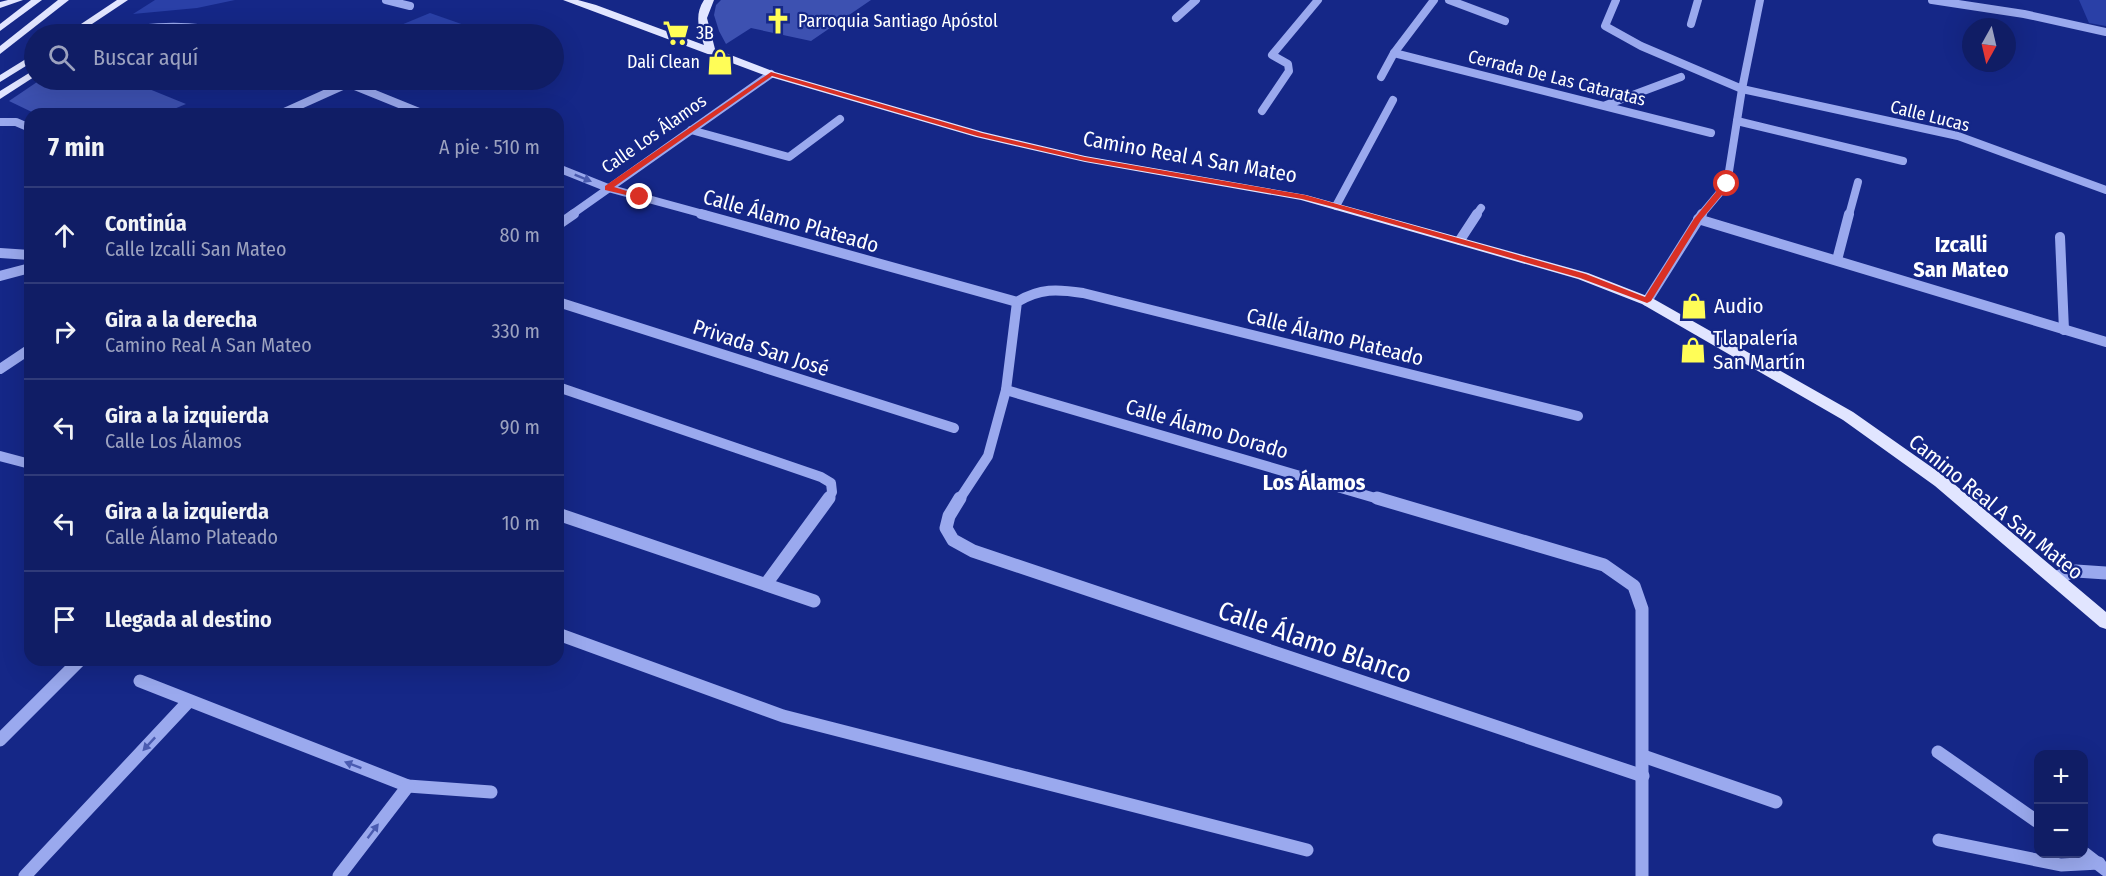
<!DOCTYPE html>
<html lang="es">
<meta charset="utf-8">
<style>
:root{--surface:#101d65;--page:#19266b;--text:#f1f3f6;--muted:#9ca2bf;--line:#303b79}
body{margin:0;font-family:"Fira Sans Condensed",sans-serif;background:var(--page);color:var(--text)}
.controls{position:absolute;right:18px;bottom:18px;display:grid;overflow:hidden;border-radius:12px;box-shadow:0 6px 24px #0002}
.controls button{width:54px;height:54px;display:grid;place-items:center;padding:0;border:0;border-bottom:2px solid var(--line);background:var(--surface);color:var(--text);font:30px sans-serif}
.compass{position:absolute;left:1962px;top:18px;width:54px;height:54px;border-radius:50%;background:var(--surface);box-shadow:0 6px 24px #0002;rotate:188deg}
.stop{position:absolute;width:18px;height:18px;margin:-14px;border:4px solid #d93025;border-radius:50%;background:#fff}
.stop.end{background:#d93025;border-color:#fff;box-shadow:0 2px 6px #0008}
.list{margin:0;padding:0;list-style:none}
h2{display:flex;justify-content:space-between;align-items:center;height:78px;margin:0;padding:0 24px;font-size:26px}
h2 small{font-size:20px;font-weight:400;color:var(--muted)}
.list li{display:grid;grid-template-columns:39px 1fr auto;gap:18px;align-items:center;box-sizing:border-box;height:96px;padding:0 24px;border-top:2px solid var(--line)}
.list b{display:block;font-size:22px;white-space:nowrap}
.list p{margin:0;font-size:20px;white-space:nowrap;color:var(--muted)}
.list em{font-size:20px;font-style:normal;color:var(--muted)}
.icon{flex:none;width:33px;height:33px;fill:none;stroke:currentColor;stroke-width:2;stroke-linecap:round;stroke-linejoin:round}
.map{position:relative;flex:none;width:2106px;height:876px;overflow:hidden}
.search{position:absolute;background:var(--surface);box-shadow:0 6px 24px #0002;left:24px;top:24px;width:540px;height:66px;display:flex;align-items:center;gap:15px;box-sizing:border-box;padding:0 21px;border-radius:33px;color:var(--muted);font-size:22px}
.panel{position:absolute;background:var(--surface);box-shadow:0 6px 24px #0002;left:24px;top:108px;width:540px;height:558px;border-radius:18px}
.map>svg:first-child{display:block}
.green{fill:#2a40a7}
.building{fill:#3d51b1}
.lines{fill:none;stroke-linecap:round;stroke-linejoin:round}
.minor-far2{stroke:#9aa9ee;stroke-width:8}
.minor-far1{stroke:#9aa9ee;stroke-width:10}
.minor{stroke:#9aa9ee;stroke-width:13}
.major{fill:#e1e5ff;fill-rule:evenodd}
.oneway{fill:#4a5bb0}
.route{fill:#d93025}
.labels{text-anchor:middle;stroke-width:4.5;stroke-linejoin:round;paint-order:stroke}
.far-poi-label{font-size:18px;fill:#fff;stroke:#152787;text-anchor:start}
.far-street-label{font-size:18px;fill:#fff;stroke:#152787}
.street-label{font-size:21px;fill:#fff;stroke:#152787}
.poi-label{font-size:21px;fill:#fff;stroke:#152787;text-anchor:start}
.neighbourhood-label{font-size:22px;font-weight:bold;fill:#fff;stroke:#152787}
.near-street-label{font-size:26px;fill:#fff;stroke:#152787}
</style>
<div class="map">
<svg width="2106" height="876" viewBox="0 0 2106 876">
<rect width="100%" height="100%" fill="#152787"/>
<!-- green -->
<g class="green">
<polygon points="155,0 235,0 197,8 133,14"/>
<polygon points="2079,0 2106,0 2106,26 2089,23"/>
<path d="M430,13l40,14c-28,11 -42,8 -69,-2z"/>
</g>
<!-- building -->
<g class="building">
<polygon points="721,0 871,0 811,41 751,28 726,44 719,31 714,15 716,5"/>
<polygon points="40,80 127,80 186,104 162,114 36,114 9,101"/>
</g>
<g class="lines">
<!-- minor-far2 -->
<g class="minor-far2">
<polyline points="386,0 410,6"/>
<polyline points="1449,0 1505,21"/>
<polyline points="1616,0 1605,26 1641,46 1742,89 1958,136 2106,190"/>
<polyline points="1932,0 2024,14 2106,32"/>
<polyline points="1176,18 1196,0"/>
<polyline points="1691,24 1698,0"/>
<path d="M110,34c41,-9 80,-11 121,0"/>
<polyline points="1394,53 1711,133"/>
<polyline points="1381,77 1394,53 1434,0"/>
<polyline points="340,80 424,114"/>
<polyline points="1606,105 1681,77"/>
<polyline points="1262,111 1289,71 1288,64 1272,55 1318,0"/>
<polyline points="280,114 349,83"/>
<polyline points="1737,121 1903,161"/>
<polyline points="0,122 16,122 30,128"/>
<polyline points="691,130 789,157 840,119"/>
<polyline points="558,168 608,188 707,215"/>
<polyline points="1336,206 1393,100"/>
<polyline points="571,215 771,74"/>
<polyline points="1476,215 1481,208"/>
<polyline points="1701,215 1727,184 1742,89 1760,0"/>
<polyline points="1849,215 1858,182"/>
</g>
<!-- minor-far1 -->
<g class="minor-far1">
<polyline points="701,214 1017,302"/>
<polyline points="1698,219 2106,342"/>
<polyline points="558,225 574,214"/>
<polyline points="2060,237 2064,330"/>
<polyline points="1460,240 1477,214"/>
<polyline points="0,253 30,255"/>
<polyline points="1837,260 1849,214"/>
<polyline points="0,276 30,268"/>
<polyline points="1647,301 1702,214"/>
<polyline points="558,302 954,428"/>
<polyline points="0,369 30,349"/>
<polyline points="558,387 821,477 831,483 832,492 828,500"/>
<polyline points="1006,390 1382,500"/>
<polyline points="0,456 30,464"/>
<path d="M959,500l29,-44 18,-66 11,-88c23,-14 40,-13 66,-9l495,123"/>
</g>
<!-- minor -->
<g class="minor">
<polyline points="960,498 949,516 946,528 953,540 973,551 1643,776"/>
<polyline points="1377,498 1604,565 1634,586 1642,609 1642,876"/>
<polyline points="558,514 814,601"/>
<polyline points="2054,578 2076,571 2106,573"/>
<polyline points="766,584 829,498"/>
<polyline points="558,634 783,716 1307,850"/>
<polyline points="140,681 408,786 491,792"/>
<polyline points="0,740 80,660"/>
<polyline points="1938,752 2038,822"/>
<polyline points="1643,756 1776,802"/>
<polyline points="1939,840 2061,865 2099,863"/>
<polyline points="2084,853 2106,870"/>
<polyline points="25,876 189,701"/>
<polyline points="339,876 408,786"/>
</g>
<!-- major -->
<g class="major">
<polygon points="8,0 23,0 0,8 0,2"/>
<polygon points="31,0 42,0 0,31 0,24"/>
<polygon points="58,0 69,0 0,54 0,46"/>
<polygon points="117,0 128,0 77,34 66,34"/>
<path d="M563,0h15l18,5 108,40c-5,-16 -10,-30 0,-45h10l-7,18 8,31 60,23 208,60 102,24 221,39 282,78 64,25 201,114 94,66 159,134v17l-6,-2 -165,-141 -92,-66 -201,-116 -64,-25 -277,-79 -216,-38 -109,-25 -209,-61z"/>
<polygon points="34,54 34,61 0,82 0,75"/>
<polygon points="34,70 34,77 0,99 0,91"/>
</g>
</g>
<!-- one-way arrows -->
<defs><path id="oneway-solid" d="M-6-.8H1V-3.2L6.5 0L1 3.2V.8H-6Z" transform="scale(1.5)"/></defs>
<g class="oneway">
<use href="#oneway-solid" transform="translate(583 178) rotate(22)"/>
<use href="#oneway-solid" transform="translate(149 744) rotate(133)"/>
<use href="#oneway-solid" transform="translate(353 765) rotate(-159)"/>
<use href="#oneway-solid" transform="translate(373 831) rotate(-53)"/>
</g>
<!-- route -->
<polygon class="route" points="771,72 982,133 1085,157 1305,195 1586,274 1645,297 1694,219 1724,182 1731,184 1701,220 1651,301 1647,303 1580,278 1333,207 1302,199 1085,161 977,136 772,76 614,187 643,196 643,199 605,190 605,186"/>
<!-- icons -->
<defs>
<g id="church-bare" transform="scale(2.07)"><path d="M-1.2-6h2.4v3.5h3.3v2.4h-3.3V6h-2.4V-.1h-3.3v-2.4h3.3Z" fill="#fffd57" stroke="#152787" stroke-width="2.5" paint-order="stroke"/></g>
<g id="supermarket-bare" transform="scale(2.07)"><path d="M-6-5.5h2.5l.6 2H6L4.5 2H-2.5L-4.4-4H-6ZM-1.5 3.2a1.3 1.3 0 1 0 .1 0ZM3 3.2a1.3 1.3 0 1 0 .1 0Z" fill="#fffd57" stroke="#152787" stroke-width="2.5" paint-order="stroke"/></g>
<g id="shop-bare" transform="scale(2.07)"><path d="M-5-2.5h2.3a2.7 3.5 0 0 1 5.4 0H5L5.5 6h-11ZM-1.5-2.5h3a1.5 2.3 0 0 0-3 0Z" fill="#fffd57" stroke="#152787" stroke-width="2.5" paint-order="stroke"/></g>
</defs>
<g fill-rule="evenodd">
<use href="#church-bare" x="778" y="21"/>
<use href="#supermarket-bare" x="676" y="33"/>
<use href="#shop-bare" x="720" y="62"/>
<use href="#shop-bare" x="1694" y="306"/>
<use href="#shop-bare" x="1693" y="350"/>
</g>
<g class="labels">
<!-- far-poi labels -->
<g class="far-poi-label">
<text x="798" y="27">Parroquia Santiago Apóstol</text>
<text x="696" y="39">3B</text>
<text x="700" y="68" text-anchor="end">Dali Clean</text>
</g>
<!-- far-street labels -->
<g class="far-street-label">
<text transform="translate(1557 78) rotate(14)" y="6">Cerrada De Las Cataratas</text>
<text transform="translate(1930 116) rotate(14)" y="6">Calle Lucas</text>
<text transform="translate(654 134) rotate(-35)" y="6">Calle Los Álamos</text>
</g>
<!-- street labels -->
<g class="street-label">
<text transform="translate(1190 157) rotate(10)" y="7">Camino Real A San Mateo</text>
<text transform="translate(791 221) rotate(16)" y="7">Calle Álamo Plateado</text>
<text transform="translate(1335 337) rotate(14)" y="7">Calle Álamo Plateado</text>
<text transform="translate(761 348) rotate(18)" y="7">Privada San José</text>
<text transform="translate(1207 429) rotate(16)" y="7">Calle Álamo Dorado</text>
<text transform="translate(1996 507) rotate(39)" y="7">Camino Real A San Mateo</text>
</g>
<!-- poi labels -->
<g class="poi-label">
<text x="1714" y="313">Audio</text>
<text x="1713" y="345">Tlapalería<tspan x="1713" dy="24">San Martín</tspan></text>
</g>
<!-- neighbourhood labels -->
<g class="neighbourhood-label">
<text x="1961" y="252">Izcalli<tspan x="1961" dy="25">San Mateo</tspan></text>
<text x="1314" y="490">Los Álamos</text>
</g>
<!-- near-street labels -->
<g class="near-street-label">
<text transform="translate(1315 642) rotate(19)" y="9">Calle Álamo Blanco</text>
</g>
</g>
</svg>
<div class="controls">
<button>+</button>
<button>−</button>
</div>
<svg class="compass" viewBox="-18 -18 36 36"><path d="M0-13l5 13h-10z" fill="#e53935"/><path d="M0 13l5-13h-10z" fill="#9ca2bf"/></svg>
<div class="stop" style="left:1727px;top:184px"></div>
<div class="stop end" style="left:640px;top:197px"></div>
<div class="search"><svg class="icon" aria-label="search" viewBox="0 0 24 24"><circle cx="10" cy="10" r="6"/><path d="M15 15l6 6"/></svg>Buscar aquí</div>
<section class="panel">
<h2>7 min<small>A pie · 510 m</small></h2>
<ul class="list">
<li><svg class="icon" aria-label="ahead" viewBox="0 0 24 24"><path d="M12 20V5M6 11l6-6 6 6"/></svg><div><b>Continúa</b><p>Calle Izcalli San Mateo</p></div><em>80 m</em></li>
<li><svg class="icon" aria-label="right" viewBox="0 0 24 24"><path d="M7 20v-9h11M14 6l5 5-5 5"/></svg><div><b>Gira a la derecha</b><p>Camino Real A San Mateo</p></div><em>330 m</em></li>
<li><svg class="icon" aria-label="left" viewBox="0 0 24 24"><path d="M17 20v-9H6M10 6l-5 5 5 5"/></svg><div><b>Gira a la izquierda</b><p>Calle Los Álamos</p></div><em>90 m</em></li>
<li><svg class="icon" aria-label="left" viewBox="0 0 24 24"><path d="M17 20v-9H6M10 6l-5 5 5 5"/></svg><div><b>Gira a la izquierda</b><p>Calle Álamo Plateado</p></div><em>10 m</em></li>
<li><svg class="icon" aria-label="arrive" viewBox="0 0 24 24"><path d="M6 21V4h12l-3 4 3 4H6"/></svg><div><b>Llegada al destino</b></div></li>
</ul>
</section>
</div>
